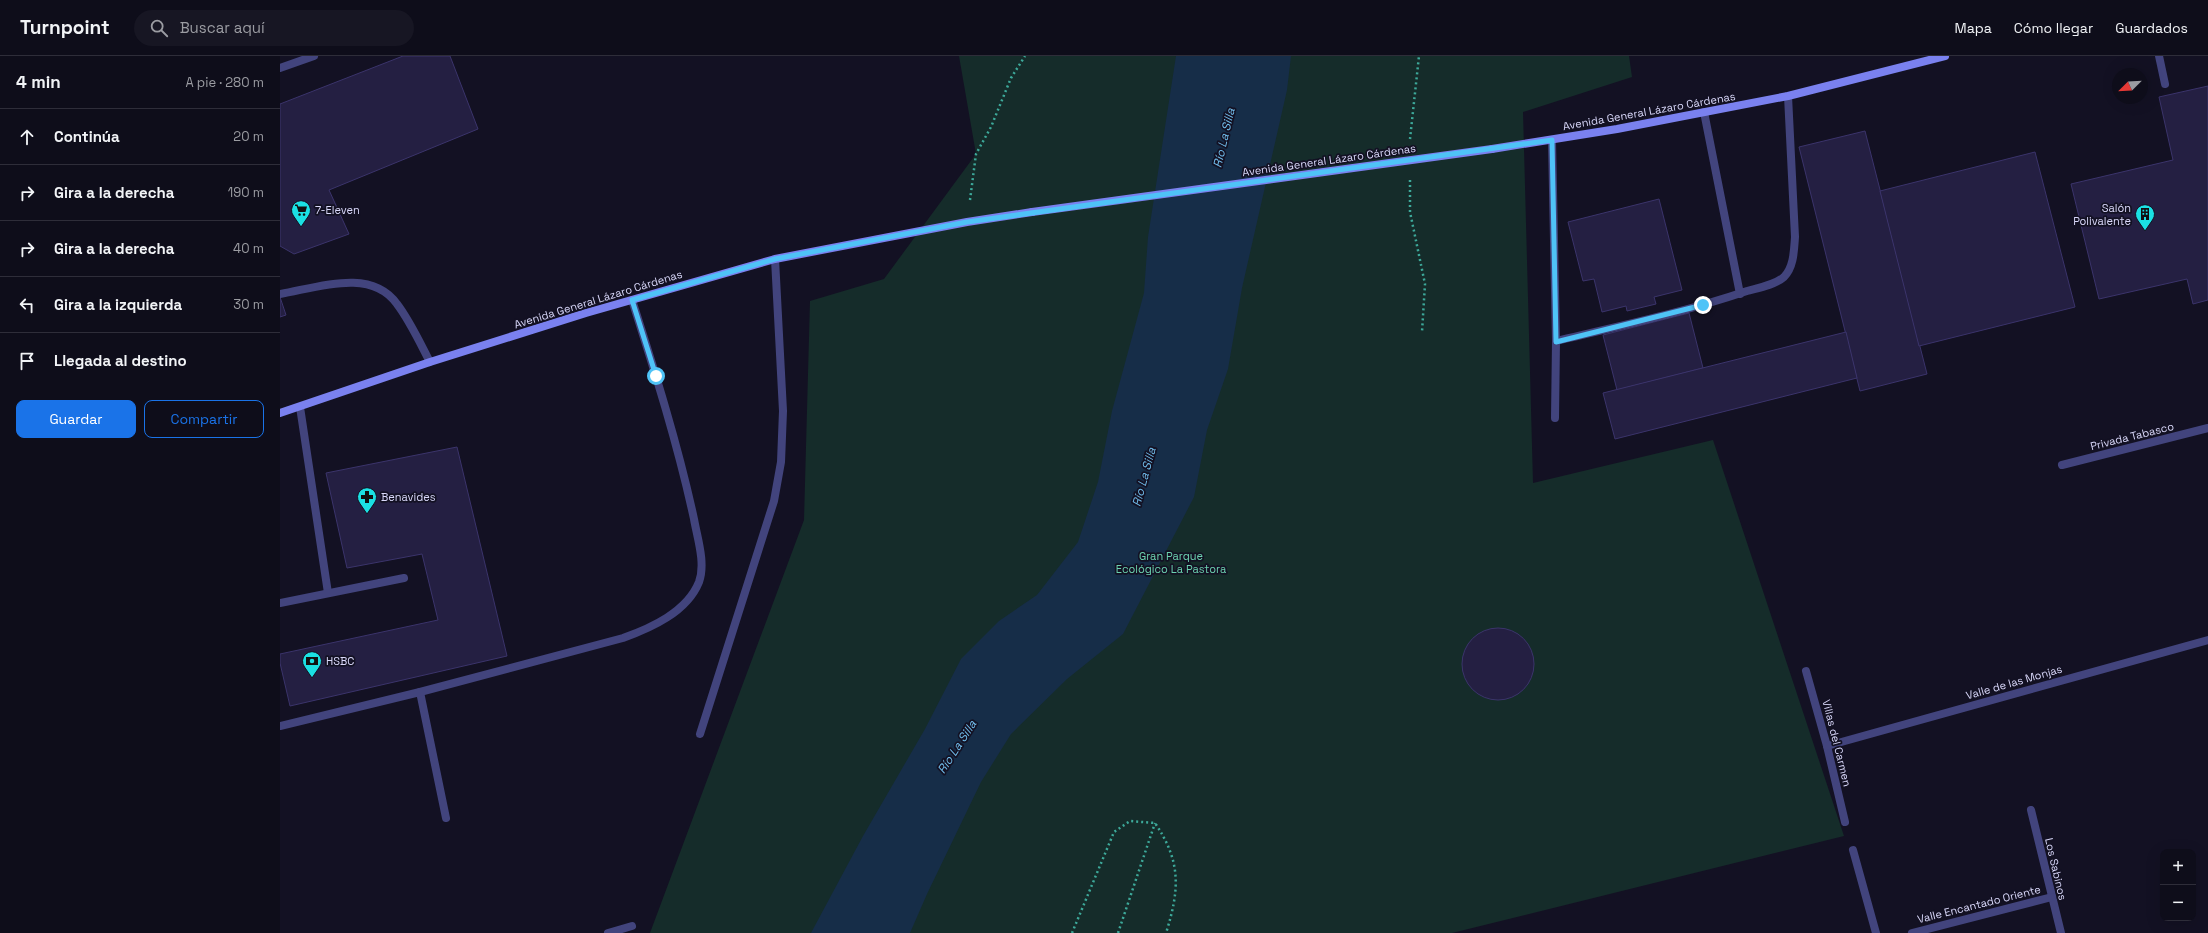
<!DOCTYPE html>
<html lang="es">
<meta charset="utf-8">
<style>
:root{--surface:#0e0d1a;--page:#171623;--text:#f1f3f6;--muted:#9b9ca2;--line:#2e2d39;--accent:#1a73e8}
body{margin:0;font-family:"Space Grotesk",sans-serif;background:var(--page);color:var(--text)}
.controls{position:absolute;right:12px;bottom:12px;display:grid;overflow:hidden;border-radius:8px;box-shadow:0 4px 16px #0002}
.controls button{width:36px;height:36px;display:grid;place-items:center;padding:0;border:0;border-bottom:1px solid var(--line);background:var(--surface);color:var(--text);font:20px sans-serif}
.compass{position:absolute;left:1832px;top:12px;width:36px;height:36px;border-radius:50%;background:var(--surface);box-shadow:0 4px 16px #0002;rotate:246deg}
.stop{position:absolute;width:12px;height:12px;margin:-9px;border:3px solid #4fc3f7;border-radius:50%;background:#fff}
.stop.end{background:#4fc3f7;border-color:#fff;box-shadow:0 1px 4px #0008}
.list{margin:0;padding:0;list-style:none}
h2{display:flex;justify-content:space-between;align-items:center;height:52px;margin:0;padding:0 16px;font-size:17px}
h2 small{font-size:13px;font-weight:400;color:var(--muted)}
.list li{display:grid;grid-template-columns:26px 1fr auto;gap:12px;align-items:center;box-sizing:border-box;height:56px;padding:0 16px;border-top:1px solid var(--line)}
.list b{display:block;font-size:15px;white-space:nowrap}
.list em{font-size:13px;font-style:normal;color:var(--muted)}
.actions{display:flex;gap:8px;padding:12px 16px}
.actions a{flex:1;padding:9px 0;border:1px solid var(--accent);border-radius:8px;text-align:center;font-size:14px;color:var(--accent)}
.actions .main{background:var(--accent);color:#fff}
.icon{flex:none;width:22px;height:22px;fill:none;stroke:currentColor;stroke-width:2;stroke-linecap:round;stroke-linejoin:round}
.map{position:relative;flex:none;width:1928px;height:877px;overflow:hidden}
header{display:flex;align-items:center;gap:24px;box-sizing:border-box;height:56px;padding:0 20px;background:var(--surface);border-bottom:1px solid var(--line)}
header strong{font-size:19px}
nav{display:flex;gap:22px;margin-inline-start:auto;font-size:14px}
.search{width:280px;height:36px;background:var(--page);display:flex;align-items:center;gap:10px;box-sizing:border-box;padding:0 14px;border-radius:22px;color:var(--muted);font-size:15px}
main{display:flex}
aside{flex:1;background:var(--surface)}
.map>svg:first-child{display:block}
.green{fill:#152c2a}
.water{fill:#162d48}
.building{fill:#241f42;stroke:#3b346b}
.lines{fill:none;stroke-linecap:round;stroke-linejoin:round}
.path{stroke:#3da99a;stroke-width:2.5;stroke-dasharray:2 3;stroke-linecap:butt}
.lane{stroke:#42447d;stroke-width:8}
.street{stroke:#42447d;stroke-width:8}
.secondary{stroke:#7a81ef;stroke-width:8}
.secondary-bridge{stroke:#7a81ef;stroke-width:8}
.route{stroke:#4fc3f7;stroke-width:5}
.labels{text-anchor:middle;stroke-width:3.5;stroke-linejoin:round;paint-order:stroke}
.street-label{font-size:11px;fill:#d9d8fa;stroke:#131123}
.poi-label{font-size:11px;fill:#d9d8fa;stroke:#131123;text-anchor:start}
.park-label{font-size:11px;fill:#6cd2b0;stroke:#131123}
.water-label{font-size:12px;font-style:italic;fill:#72bfee;stroke:#131123}
</style>
<header>
<strong>Turnpoint</strong>
<div class="search"><svg class="icon" aria-label="search" viewBox="0 0 24 24"><circle cx="10" cy="10" r="6"/><path d="M15 15l6 6"/></svg>Buscar aquí</div>
<nav><a>Mapa</a><a>Cómo llegar</a><a>Guardados</a></nav>
</header>
<main>
<aside>
<h2>4 min<small>A pie · 280 m</small></h2>
<ul class="list">
<li><svg class="icon" aria-label="ahead" viewBox="0 0 24 24"><path d="M12 20V5M6 11l6-6 6 6"/></svg><div><b>Continúa</b></div><em>20 m</em></li>
<li><svg class="icon" aria-label="right" viewBox="0 0 24 24"><path d="M7 20v-9h11M14 6l5 5-5 5"/></svg><div><b>Gira a la derecha</b></div><em>190 m</em></li>
<li><svg class="icon" aria-label="right" viewBox="0 0 24 24"><path d="M7 20v-9h11M14 6l5 5-5 5"/></svg><div><b>Gira a la derecha</b></div><em>40 m</em></li>
<li><svg class="icon" aria-label="left" viewBox="0 0 24 24"><path d="M17 20v-9H6M10 6l-5 5 5 5"/></svg><div><b>Gira a la izquierda</b></div><em>30 m</em></li>
<li><svg class="icon" aria-label="arrive" viewBox="0 0 24 24"><path d="M6 21V4h12l-3 4 3 4H6"/></svg><div><b>Llegada al destino</b></div></li>
</ul>
<div class="actions"><a class="main">Guardar</a><a>Compartir</a></div>
</aside>
<div class="map">
<svg width="1928" height="877" viewBox="0 0 1928 877">
<rect width="100%" height="100%" fill="#131123"/>
<!-- green -->
<polygon class="green" points="679,0 1349,0 1352,21 1243,56 1253,427 1433,384 1564,780 1172,877 370,877 524,464 530,245 604,223 696,98"/>
<!-- water -->
<polygon class="water" points="896,0 1011,0 1007,34 962,232 948,313 927,374 914,441 843,578 787,623 731,678 701,726 647,838 630,877 531,877 583,780 645,673 681,603 719,565 757,539 798,486 818,426 832,355 864,237 868,181"/>
<!-- building -->
<g class="building">
<polygon points="123,0 170,0 198,73 49,134 69,178 14,198 0,190 0,48"/>
<polygon points="1928,30 1928,244 1913,248 1907,223 1819,243 1791,128 1893,104 1879,41"/>
<polygon points="1585,75 1647,318 1580,335 1519,91"/>
<polygon points="1755,96 1795,251 1639,290 1600,135"/>
<polygon points="1379,143 1402,234 1374,241 1376,248 1347,255 1346,250 1322,256 1314,223 1303,225 1288,166"/>
<polygon points="0,241 6,259 0,261"/>
<polygon points="1409,257 1423,312 1337,334 1323,279"/>
<polygon points="1566,276 1577,322 1335,383 1323,337"/>
<polygon points="177,391 227,600 10,650 0,607 0,598 158,564 142,498 67,512 46,417"/>
<circle cx="1218" cy="608" r="36"/>
</g>
<g class="lines">
<!-- path -->
<g class="path">
<polyline points="1130,83 1139,0"/>
<polyline points="1130,124 1130,156 1145,228 1142,276"/>
<polyline points="690,144 696,98 711,71 731,22 745,0"/>
<path d="M792,877l42,-101 16,-11 25,2c26,38 25,66 11,110"/>
<polyline points="838,877 875,767"/>
</g>
<!-- lane -->
<g class="lane">
<polyline points="1879,0 1885,28"/>
<polyline points="0,12 34,0"/>
<polyline points="1424,56 1460,238"/>
<polyline points="1272,84 1276,285 1275,362"/>
<path d="M0,238c36,-6 91,-27 117,10 13,17 23,39 33,58"/>
<path d="M1276,285c64,-15 129,-29 191,-50 11,-3 28,-6 37,-14 10,-10 10,-27 11,-40l-7,-141"/>
<polyline points="20,351 48,537"/>
<polyline points="0,547 124,522"/>
<polyline points="140,636 166,762"/>
<path d="M0,670l140,-34 203,-54c28,-10 64,-26 76,-56 7,-19 -2,-45 -5,-63 -16,-74 -39,-147 -62,-219"/>
<polyline points="420,678 494,445 501,406 503,355 495,203"/>
<polyline points="328,877 352,870"/>
</g>
<!-- street -->
<g class="street">
<polyline points="1782,409 1928,372"/>
<polyline points="1526,615 1547,690 1565,766"/>
<polyline points="1547,690 1928,584"/>
<polyline points="1751,754 1781,877"/>
<polyline points="1573,794 1596,877"/>
<polyline points="1632,877 1772,841"/>
</g>
<!-- secondary -->
<g class="secondary">
<polyline points="1212,93 1337,73 1508,40 1665,0"/>
<polyline points="0,357 150,306 306,257 495,203 687,166 752,156"/>
</g>
<!-- secondary-bridge -->
<polyline class="secondary-bridge" points="752,156 1212,93"/>
</g>
<g class="lines">
<!-- route -->
<polyline class="route" points="376,320 352,244 495,203 687,166 1272,84 1276,286 1423,249"/>
</g>
<!-- icons -->
<defs>
<g id="supermarket-pin" transform="scale(1)"><path d="M0 17L-7.5 6A9.5 9.5 0 1 1 7.5 6Z" fill="#1be0e3" stroke="#131123"/><path d="M-6-5.5h2.5l.6 2H6L4.5 2H-2.5L-4.4-4H-6ZM-1.5 3.2a1.3 1.3 0 1 0 .1 0ZM3 3.2a1.3 1.3 0 1 0 .1 0Z" fill="#111"/></g>
<g id="building-pin" transform="scale(1)"><path d="M0 17L-7.5 6A9.5 9.5 0 1 1 7.5 6Z" fill="#1be0e3" stroke="#131123"/><path d="M-4-6H4V6H1V3H-1V6H-4ZM-2.5-4.3h1.7v1.8h-1.7ZM.8-4.3h1.7v1.8H.8ZM-2.5-1h1.7V.8h-1.7ZM.8-1h1.7V.8H.8Z" fill="#111"/></g>
<g id="pharmacy-pin" transform="scale(1)"><path d="M0 17L-7.5 6A9.5 9.5 0 1 1 7.5 6Z" fill="#1be0e3" stroke="#131123"/><path d="M-2-6h4v4h4v4h-4v4h-4v-4h-4v-4h4Z" fill="#111"/></g>
<g id="bank-pin" transform="scale(1)"><path d="M0 17L-7.5 6A9.5 9.5 0 1 1 7.5 6Z" fill="#1be0e3" stroke="#131123"/><path d="M-6-4H6V4H-6ZM0-2.3a2.3 2.3 0 1 0 0 4.6a2.3 2.3 0 1 0 0-4.6Z" fill="#111"/></g>
</defs>
<g fill-rule="evenodd">
<use href="#supermarket-pin" x="21" y="154"/>
<use href="#building-pin" x="1865" y="158"/>
<use href="#pharmacy-pin" x="87" y="441"/>
<use href="#bank-pin" x="32" y="605"/>
</g>
<g class="labels">
<!-- street labels -->
<g class="street-label">
<text transform="translate(1369 55) rotate(-10)" y="4">Avenida General Lázaro Cárdenas</text>
<text transform="translate(1049 104) rotate(-8)" y="4">Avenida General Lázaro Cárdenas</text>
<text transform="translate(318 243) rotate(-17)" y="4">Avenida General Lázaro Cárdenas</text>
<text transform="translate(1852 380) rotate(-14)" y="4">Privada Tabasco</text>
<text transform="translate(1734 626) rotate(-16)" y="4">Valle de las Monjas</text>
<text transform="translate(1557 687) rotate(76)" y="4">Villas del Carmen</text>
<text transform="translate(1776 813) rotate(77)" y="4">Los Sabinos</text>
<text transform="translate(1699 848) rotate(-14)" y="4">Valle Encantado Oriente</text>
</g>
<!-- poi labels -->
<g class="poi-label">
<text x="1851" y="156" text-anchor="end">Salón<tspan x="1851" dy="13">Polivalente</tspan></text>
<text x="35" y="158">7-Eleven</text>
<text x="101" y="445">Benavides</text>
<text x="46" y="609">HSBC</text>
</g>
<!-- park labels -->
<g class="park-label">
<text x="891" y="504">Gran Parque<tspan x="891" dy="13">Ecológico La Pastora</tspan></text>
</g>
<!-- water labels -->
<g class="water-label">
<text transform="translate(944 82) rotate(-77)" y="4">Río La Silla</text>
<text transform="translate(864 421) rotate(-75)" y="4">Río La Silla</text>
<text transform="translate(677 691) rotate(-57)" y="4">Río La Silla</text>
</g>
</g>
</svg>
<div class="controls">
<button>+</button>
<button>−</button>
</div>
<svg class="compass" viewBox="-18 -18 36 36"><path d="M0-13l5 13h-10z" fill="#e53935"/><path d="M0 13l5-13h-10z" fill="#9b9ca2"/></svg>
<div class="stop" style="left:376px;top:320px"></div>
<div class="stop end" style="left:1423px;top:249px"></div>
</div>
</main>
